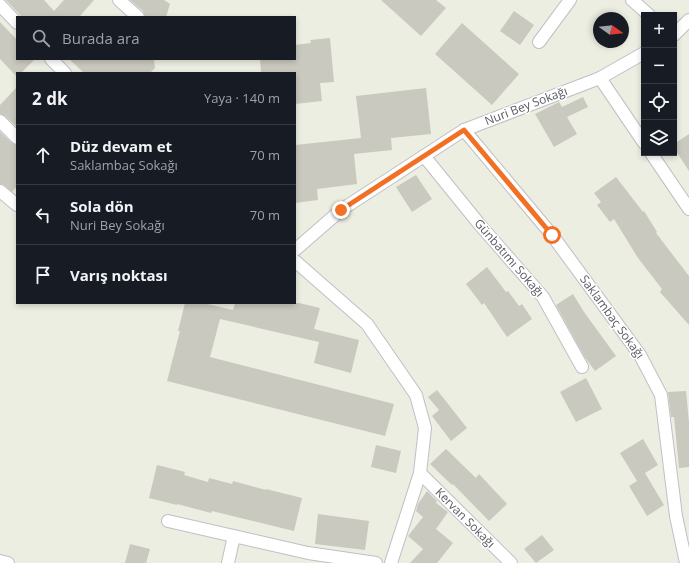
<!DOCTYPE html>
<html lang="tr">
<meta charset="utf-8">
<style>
:root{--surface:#171b24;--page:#20242c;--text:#f1f3f6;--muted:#9ea1a6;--line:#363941}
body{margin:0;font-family:"Open Sans",sans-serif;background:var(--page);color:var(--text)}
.controls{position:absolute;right:12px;top:12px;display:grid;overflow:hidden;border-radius:0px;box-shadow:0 2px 6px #0003}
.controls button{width:36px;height:36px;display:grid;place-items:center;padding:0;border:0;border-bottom:1px solid var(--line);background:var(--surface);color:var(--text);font:20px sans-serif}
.compass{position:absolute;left:593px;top:12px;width:36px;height:36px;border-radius:50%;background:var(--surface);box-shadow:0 2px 6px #0003;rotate:105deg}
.stop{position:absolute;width:12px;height:12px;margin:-9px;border:3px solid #f27024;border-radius:50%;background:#fff}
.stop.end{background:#f27024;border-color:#fff;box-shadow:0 1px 4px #0008}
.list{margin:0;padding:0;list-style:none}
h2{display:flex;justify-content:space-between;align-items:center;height:52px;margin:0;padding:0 16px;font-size:17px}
h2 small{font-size:13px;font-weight:400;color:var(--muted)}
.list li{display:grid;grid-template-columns:26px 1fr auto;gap:12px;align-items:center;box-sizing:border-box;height:60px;padding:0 16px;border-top:1px solid var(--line)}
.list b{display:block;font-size:15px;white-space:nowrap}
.list p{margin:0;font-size:13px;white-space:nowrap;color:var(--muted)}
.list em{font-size:13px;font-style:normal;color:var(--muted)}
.icon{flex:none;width:22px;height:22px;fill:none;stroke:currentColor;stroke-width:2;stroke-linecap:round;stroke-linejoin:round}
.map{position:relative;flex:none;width:689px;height:563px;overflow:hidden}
.search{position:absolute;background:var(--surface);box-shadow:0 2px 6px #0003;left:16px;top:16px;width:280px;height:44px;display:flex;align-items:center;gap:10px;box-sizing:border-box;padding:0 14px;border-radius:0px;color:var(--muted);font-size:15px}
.panel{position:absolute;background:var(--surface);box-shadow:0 2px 6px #0003;left:16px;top:72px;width:280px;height:232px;border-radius:0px}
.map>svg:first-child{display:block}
.building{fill:#c9c9bf}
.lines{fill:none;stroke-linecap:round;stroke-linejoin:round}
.minor-casing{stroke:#bfbfc6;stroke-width:14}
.minor{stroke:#fff;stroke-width:12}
.route{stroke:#f27024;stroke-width:5}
.labels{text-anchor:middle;stroke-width:3;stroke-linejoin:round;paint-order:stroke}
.street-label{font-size:12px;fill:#5a5c64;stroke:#fff}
</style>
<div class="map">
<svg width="689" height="563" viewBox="0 0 689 563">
<rect width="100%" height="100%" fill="#edeee2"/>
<!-- building -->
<g class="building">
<polygon points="6,0 44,0 54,11 64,0 94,0 79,17 22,17"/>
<polygon points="130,0 164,0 170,4 166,17 145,17 143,11"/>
<polygon points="381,0 436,0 446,8 421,36"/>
<polygon points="514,11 534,25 520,45 500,31"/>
<polygon points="0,22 17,40 17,59 35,59 21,73 17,73 17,77 0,59"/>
<polygon points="462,23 519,74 492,105 435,54"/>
<polygon points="330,38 334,82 320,83 322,101 295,104 295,73 261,73 260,59 295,59 295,45 311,43 310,40"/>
<polygon points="69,59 154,59 155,68 150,73 84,73"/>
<polygon points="17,87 17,127 5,116 0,114 0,105"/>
<polygon points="426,88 431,134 391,138 392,150 354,154 357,184 317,189 318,200 295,203 295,145 361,138 356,96"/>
<polygon points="583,97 588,107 567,117 577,134 554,147 535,114 559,102 562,107"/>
<polygon points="0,132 12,143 17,145 17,186 12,192 4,185 0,184"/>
<polygon points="689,134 689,171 674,148 674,144"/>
<polygon points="416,175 432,199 412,212 396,187"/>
<polygon points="616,177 643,212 644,211 657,232 656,233 689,276 689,325 660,292 662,289 638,258 614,219 610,222 597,205 601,202 594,193"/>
<polygon points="487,267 506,292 508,291 519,306 522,304 532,319 507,337 484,303 482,305 466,284"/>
<polygon points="573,294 584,312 616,356 595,371 584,356 556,305"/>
<polygon points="185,303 203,303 233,310 235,303 299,303 320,308 314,329 359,340 351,373 314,363 319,342 220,319 210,357 394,404 385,436 167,381 180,331 178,331"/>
<polygon points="586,378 602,409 576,422 560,392"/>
<polygon points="437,390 467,428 451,441 432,416 439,410 428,397"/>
<polygon points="686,391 689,422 689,467 679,468 674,417 671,417 668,392"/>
<polygon points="643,439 658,465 645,473 664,505 647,516 629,486 637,481 620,453"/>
<polygon points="376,445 401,451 396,473 371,467"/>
<polygon points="446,449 476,478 479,474 507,504 489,521 453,484 452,485 430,464"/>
<polygon points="157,465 185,472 184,475 208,482 209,478 232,484 233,481 266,490 266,489 302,498 294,531 212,511 211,513 177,504 177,505 149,498"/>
<polygon points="427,491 437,501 436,503 448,512 436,529 453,543 437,563 410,563 423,549 408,536 423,517 416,511 418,504"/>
<polygon points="318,514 369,521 365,550 315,544"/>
<polygon points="542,535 554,550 536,563 524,549"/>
<polygon points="130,544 150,549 146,563 125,563"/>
</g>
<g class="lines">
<!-- minor casing -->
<g class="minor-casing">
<g id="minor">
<polyline points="119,0 138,17"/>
<polyline points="632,0 649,15"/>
<polyline points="0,5 17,23"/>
<polyline points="674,35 689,20"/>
<polyline points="539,42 570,0"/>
<polyline points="51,59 65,73"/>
<polyline points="600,78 644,143"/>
<polyline points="0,121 17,138"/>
<polyline points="464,130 552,235 640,355 661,395 676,516 686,563"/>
<polyline points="651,153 689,209"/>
<polyline points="424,156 480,225 543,297 582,367"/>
<polyline points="0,191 17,205"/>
<polyline points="295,250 341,210 464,130 600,78 644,53"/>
<polyline points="295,261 367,324 416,395 425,428 420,473 391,563"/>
<polyline points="420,473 511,563"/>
<polyline points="168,521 308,553 376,563"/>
<polyline points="0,561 8,563"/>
<polyline points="228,563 234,536"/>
</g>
</g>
<!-- minor -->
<use href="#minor" class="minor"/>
</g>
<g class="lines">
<!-- route -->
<polyline class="route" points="341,210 464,130 552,235"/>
</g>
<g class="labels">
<!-- street labels -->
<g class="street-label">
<text transform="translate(526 106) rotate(-21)" y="4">Nuri Bey Sokağı</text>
<text transform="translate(509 258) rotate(49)" y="4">Günbatımı Sokağı</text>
<text transform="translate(612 317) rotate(54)" y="4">Saklambaç Sokağı</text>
<text transform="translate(465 518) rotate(45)" y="4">Kervan Sokağı</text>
</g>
</g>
</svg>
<div class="controls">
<button>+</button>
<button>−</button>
<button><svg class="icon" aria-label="locate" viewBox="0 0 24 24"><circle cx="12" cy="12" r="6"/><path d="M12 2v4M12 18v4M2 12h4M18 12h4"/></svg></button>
<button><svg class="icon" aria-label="layers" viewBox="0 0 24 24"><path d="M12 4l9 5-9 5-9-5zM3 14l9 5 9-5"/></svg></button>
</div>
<svg class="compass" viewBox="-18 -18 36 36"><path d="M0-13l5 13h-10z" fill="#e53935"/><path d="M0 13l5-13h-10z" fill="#9ea1a6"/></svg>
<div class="stop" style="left:552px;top:235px"></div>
<div class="stop end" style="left:341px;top:210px"></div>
<div class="search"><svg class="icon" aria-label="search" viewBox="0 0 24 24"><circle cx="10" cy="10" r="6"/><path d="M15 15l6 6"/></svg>Burada ara</div>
<section class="panel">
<h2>2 dk<small>Yaya · 140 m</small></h2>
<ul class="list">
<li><svg class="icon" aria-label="ahead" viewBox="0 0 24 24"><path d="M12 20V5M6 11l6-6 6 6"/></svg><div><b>Düz devam et</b><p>Saklambaç Sokağı</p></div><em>70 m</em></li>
<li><svg class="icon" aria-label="left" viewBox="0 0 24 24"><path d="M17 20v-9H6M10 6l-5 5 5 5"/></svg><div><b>Sola dön</b><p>Nuri Bey Sokağı</p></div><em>70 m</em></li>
<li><svg class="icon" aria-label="arrive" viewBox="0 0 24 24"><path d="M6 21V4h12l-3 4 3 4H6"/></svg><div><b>Varış noktası</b></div></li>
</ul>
</section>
</div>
